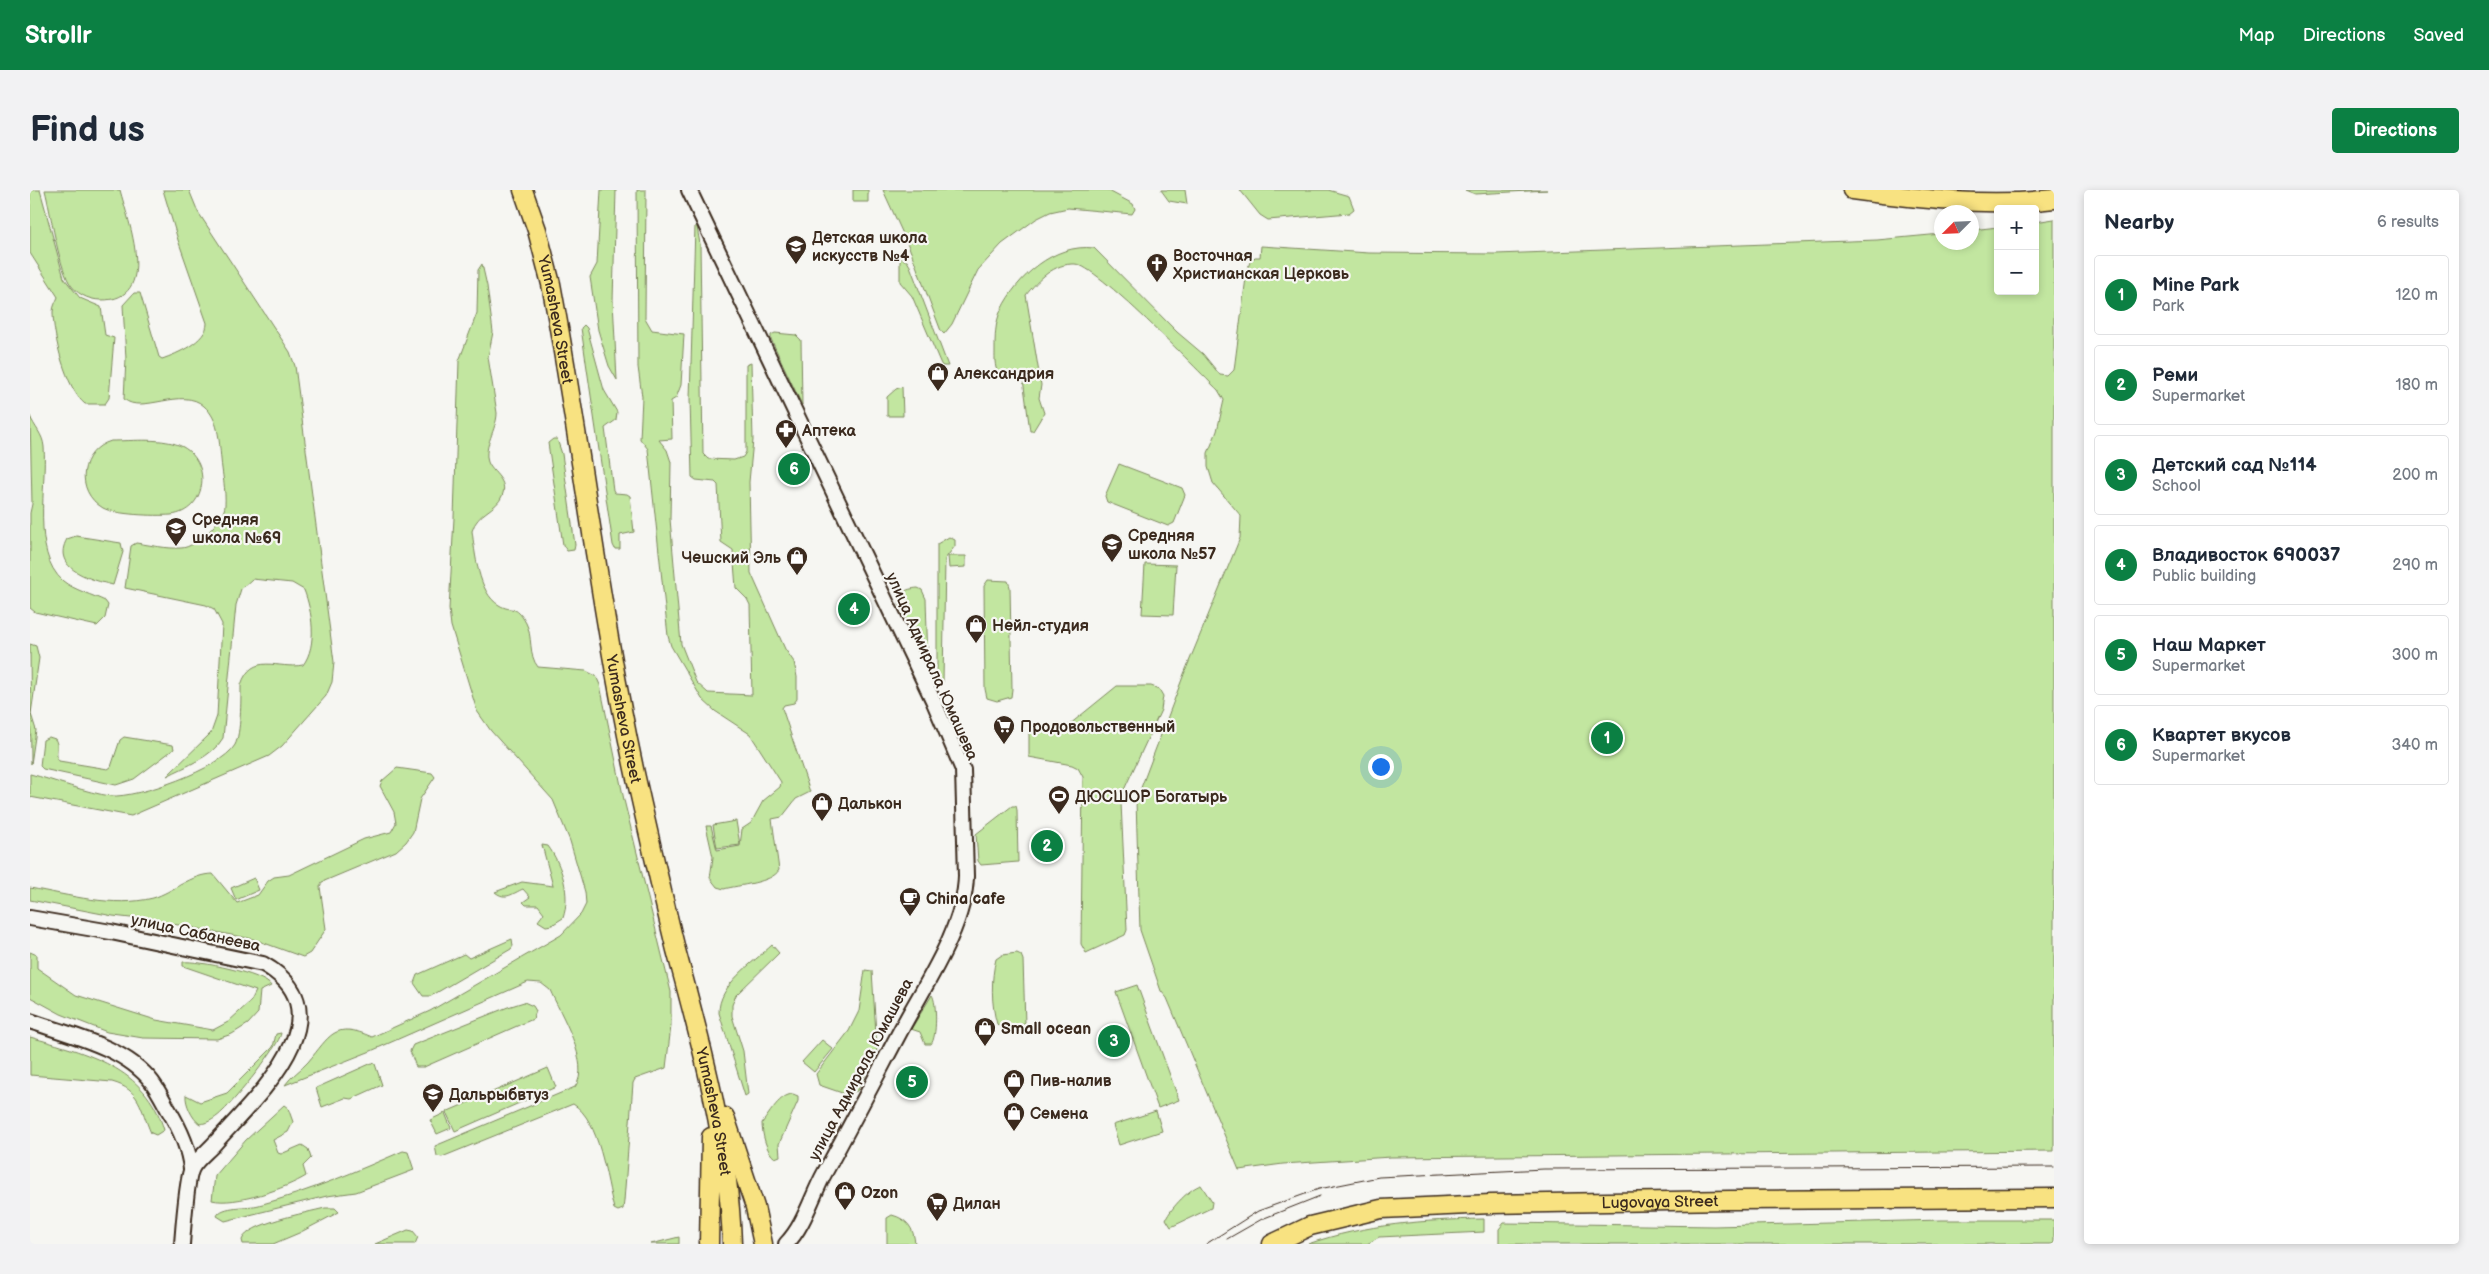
<!DOCTYPE html>
<meta charset="utf-8">
<style>
:root{--surface:#fff;--page:#f2f2f3;--text:#1f2937;--muted:#747a83;--line:#e0e1e3;--accent:#0b8043}
body{margin:0;font-family:"Balsamiq Sans",sans-serif;background:var(--page);color:var(--text)}
.controls{position:absolute;right:15px;top:15px;display:grid;overflow:hidden;border-radius:5px;box-shadow:0 2px 8px #0003}
.controls button{width:45px;height:45px;display:grid;place-items:center;padding:0;border:0;border-bottom:1px solid var(--line);background:var(--surface);color:var(--text);font:25px sans-serif}
.compass{position:absolute;left:1904px;top:15px;width:45px;height:45px;border-radius:50%;background:var(--surface);box-shadow:0 2px 8px #0003;rotate:246deg}
.you{position:absolute;left:1350px;top:576px;width:18px;height:18px;margin:-12px;border:4px solid #fff;border-radius:50%;background:#1a73e8;box-shadow:0 0 0 8px #1a73e833}
.badge{display:grid;place-items:center;width:32px;height:32px;border-radius:50%;background:var(--accent);color:#fff;font-size:16px;font-weight:700}
.pin{position:absolute;translate:-50% -50%;border:2px solid #fff;box-shadow:0 1px 5px #0006}
.list{margin:0;padding:0;list-style:none}
h2{display:flex;justify-content:space-between;align-items:center;height:65px;margin:0;padding:0 20px;font-size:21px}
h2 small{font-size:16px;font-weight:400;color:var(--muted)}
.list li{display:grid;grid-template-columns:32px 1fr auto;gap:15px;align-items:center;box-sizing:border-box;height:80px;margin:0 10px 10px;padding:0 10px;border:1px solid var(--line);border-radius:5px}
.list b{display:block;font-size:19px;white-space:nowrap}
.list p{margin:0;font-size:16px;white-space:nowrap;color:var(--muted)}
.list em{font-size:16px;font-style:normal;color:var(--muted)}
.map{position:relative;flex:none;width:2024px;height:1054px;overflow:hidden;border-radius:5px}
header{display:flex;align-items:center;gap:30px;box-sizing:border-box;height:70px;padding:0 25px;background:var(--accent);color:#fff}
header strong{font-size:24px}
nav{display:flex;gap:28px;margin-inline-start:auto;font-size:18px}
.intro{display:flex;align-items:center;justify-content:space-between;box-sizing:border-box;height:120px;padding:0 30px}
h1{margin:0;font-size:35px}
.button{padding:12px 22px;border-radius:5px;background:var(--accent);color:#fff;font-size:18px;font-weight:700}
main{display:flex;gap:30px;padding:0 30px}
aside{flex:1;background:var(--surface);border-radius:5px;box-shadow:0 2px 8px #0003}
.map>svg:first-child{display:block}
.green{fill:#c2e6a0;stroke:#7e885f}
.lines{fill:none;stroke-linecap:round;stroke-linejoin:round}
.minor-casing{stroke:#3b2a1e;stroke-width:18}
.major-casing{stroke:#3b2a1e;stroke-width:21}
.minor{stroke:#f6f6f2;stroke-width:14}
.major{stroke:#f8e281;stroke-width:18}
.tram{stroke:#3b2a1e;stroke-width:1}
.labels{text-anchor:middle;stroke-width:4.5;stroke-linejoin:round;paint-order:stroke}
.poi-label{font-size:16px;font-weight:bold;fill:#3b2a1e;stroke:#f6f6f2;text-anchor:start}
.street-label{font-size:16px;fill:#3b2a1e;stroke:#f6f6f2}
</style>
<header>
<strong>Strollr</strong>
<nav><a>Map</a><a>Directions</a><a>Saved</a></nav>
</header>
<div class="intro"><h1>Find us</h1><a class="button">Directions</a></div>
<main>
<div class="map">
<svg width="2024" height="1054" viewBox="0 0 2024 1054">
<rect width="100%" height="100%" fill="#f6f6f2"/>
<filter id="ink" filterUnits="userSpaceOnUse"><feTurbulence type="fractalNoise" baseFrequency=".02" numOctaves="2"/><feDisplacementMap in="SourceGraphic" scale="10" xChannelSelector="R" yChannelSelector="G"/><feConvolveMatrix kernelMatrix="1 2 1 2 8 2 1 2 1" color-interpolation-filters="sRGB"/></filter>
<g filter="url(#ink)">
<!-- green -->
<g class="green">
<path d="M0,0h10l24,88 16,20 21,9 4,28 9,3 -5,60 -4,6h-20c-19,-15 -32,-69 -32,-92 0,-6 3,-10 5,-15l-28,-44z"/>
<path d="M15,0h75c8,31 40,111 -19,110 -13,0 -26,-7 -32,-18 -11,-19 -18,-68 -24,-92z"/>
<path d="M133,0h26l9,22 92,140 5,14 39,296 -2,20 -6,14 -44,50 -13,10 -138,60 -101,-19v-23c24,6 57,19 81,22 26,2 110,-27 124,-51 6,-12 6,-45 6,-60 11,-34 37,-15 62,-20 15,-20 9,-54 1,-75l-12,-7 -40,-4 -11,10 -5,16 -13,133c-11,19 -37,28 -56,38l44,-43 6,-17 5,-92 -8,-15 -8,-4 -81,-17 6,-42 5,-3c14,2 31,6 45,5 15,0 44,-29 44,-43 1,-15 -3,-32 -4,-46 -2,-19 -2,-40 -17,-53 -21,-20 -63,9 -80,-7l2,-40 -3,-54 11,-12h6l19,64 3,2c15,-5 45,-18 45,-36l-29,-83z"/>
<polygon points="571,0 586,0 583,111 587,190 579,176 568,140 560,87 567,74"/>
<path d="M607,0h9l-1,128 7,12 32,4 -3,51 -5,13 -5,3 1,38 -13,1 8,10 4,12 -1,57 11,125 15,38 12,11 44,2 -2,-90 -3,-6 -11,-11 -3,-38 -12,-8 -3,-57 -3,-3 -19,-2 -4,-3 -2,-78 5,-173 2,1 3,17 3,210 5,5 26,1 9,-3 3,-5v-87l5,-2 2,77 -4,42 2,91 34,76 9,13 3,15v22l-3,4 -10,2 -2,3 28,84 -14,7 -14,18 -10,2 7,51c-7,13 -41,15 -55,19l-7,-2 -7,-9 3,-21 -7,-31h5l6,24 23,-4 2,-17 9,-6 12,-22 17,-14 1,-5 -31,-48 -35,-23 -13,-12 -31,-53 -3,-10 -20,-187 -8,-10 2,-42 -4,-30z"/>
<rect x="823" y="0" width="15" height="12"/>
<polygon points="853,0 1077,0 1103,14 1105,19 1102,24 1038,18 1020,22 1006,29 972,54 948,80 922,134 914,144 911,141 879,57"/>
<polygon points="1131,0 1155,0 1157,14 1139,11"/>
<polygon points="1210,0 1298,0 1319,6 1324,19 1319,23 1238,30 1230,25"/>
<polygon points="1435,0 1517,0 1445,4"/>
<path d="M2024,29v932l-663,6 -108,7 -44,6 -72,-172 -6,-7 -21,-61 -4,-129 48,-127 56,-136 1,-22 -28,-33 -5,-16v-14l9,-22 7,-31 -6,-10c-22,-21 -121,-125 -143,-126 -21,-1 -37,16 -49,31l15,90 -2,13 5,15 -11,18h-3l-7,-52 -3,-3c-7,0 -13,4 -19,0 -7,-5 -6,-17 -6,-25 0,-14 0,-28 6,-41 16,-33 53,-67 93,-62l83,84 26,22 17,21 8,1 6,-6 13,-100 3,-8 5,-5h5l1,-11 108,7 127,1 381,-14 64,-6 1,8h30v-12l26,-3v64h37v-69z"/>
<polygon points="870,68 877,71 880,76 918,176 912,176 910,172 882,106 870,92"/>
<path d="M452,74l5,22 6,46 -5,25 9,56c0,16 -14,33 -9,49 4,11 21,18 14,34 -5,14 -25,16 -30,35 3,21 6,62 27,74 13,8 16,-2 27,18 7,13 2,32 12,44l48,4 10,5 4,9 24,115 47,192v34l-5,42 -31,11 -2,4 -9,118 -1,8 -5,2 -4,-2c-8,-30 -14,-89 -41,-105l-131,53 -5,-1 -2,-10 140,-59c17,-23 -15,-74 -25,-97l-9,-7 -13,-1 -157,69 -86,34c6,-9 16,-15 23,-23 22,-26 26,-42 64,-25l58,-26 131,-76 20,-21 5,-10 -1,-12 -15,-51 -17,-41 -62,-69 -14,-20 -26,-85 -2,-17 5,-91 5,-157 18,-48 1,-43z"/>
<polygon points="554,135 557,138 574,200 587,222 586,230 575,238 583,300 585,303 597,304 600,306 604,342 590,345 590,359 585,359 583,355 551,138"/>
<polygon points="745,143 766,145 771,150 772,215 741,149 741,145"/>
<polygon points="872,197 873,226 857,226 857,207 866,199"/>
<path d="M0,226c4,11 13,18 14,31 3,38 -13,106 19,134 11,9 30,14 42,20l3,4 -3,13 -8,8 -62,-14 -5,-4v-95l2,-9z"/>
<polygon points="523,249 527,249 532,264 545,355 544,360 537,361 533,355 518,253"/>
<path d="M81,251c22,0 53,-4 72,6 30,17 23,64 -12,68 -16,1 -55,0 -68,-7 -29,-17 -23,-58 8,-67z"/>
<polygon points="1089,274 1152,298 1155,305 1144,333 1138,336 1077,312 1075,306"/>
<path d="M46,346l45,7 2,9 -10,33c-21,-5 -63,-16 -46,-46z"/>
<polygon points="919,347 925,350 925,356 915,369 913,492 910,494 907,492 907,354"/>
<polygon points="918,366 936,366 936,377 919,378"/>
<polygon points="1115,374 1146,375 1143,425 1112,424"/>
<polygon points="958,390 978,391 980,397 982,499 981,507 967,511 957,508 955,499 954,396"/>
<path d="M888,398l4,2 4,9 2,64 -2,1 -26,-58c-1,-14 5,-17 18,-18z"/>
<polygon points="0,454 6,456 9,468 1,524 6,540 1,574"/>
<polygon points="1087,496 1121,496 1129,499 1133,506 1131,520 1093,602 1091,613 1097,740 1095,745 1056,763 1051,754 1053,587 1048,578 1042,575 999,567 999,543 1005,541 1029,543"/>
<path d="M19,547l6,2c5,7 -1,15 4,22l49,8 3,-2 9,-27 4,-3 49,8 1,4 -40,30 -18,6 -73,-16 -3,-3 3,-26z"/>
<path d="M367,578l35,5 3,4 -15,22 -7,33 -7,10 -10,9 -74,31 -2,5 6,42 -16,24 -7,4 -50,-18 -96,-18 -44,-5 -83,-16v-12c39,7 83,20 123,10 20,-6 38,-24 60,-24l24,29 21,-8 10,-14 6,-4 15,-2 75,-36 27,-7 5,-9 -2,-11 -14,-26 2,-5z"/>
<polygon points="982,616 986,616 987,620 988,672 951,675 948,671 946,644"/>
<polygon points="706,631 710,655 687,658 683,635"/>
<path d="M512,655l6,1c14,19 23,49 15,72l-11,7 -6,1 -8,-5 6,-8 -6,-8h-12l-3,-3 7,-5 -7,-8c-10,4 -17,12 -28,3l27,-10 31,4z"/>
<polygon points="224,688 229,700 206,710 201,698"/>
<polygon points="482,749 483,756 481,759 401,806 393,806 384,793 387,785 434,764 439,768"/>
<path d="M742,755l7,8 -43,42 -4,10v11l11,35 5,43 -3,2 -26,-83c-1,-28 34,-50 53,-68z"/>
<path d="M0,762l7,3v13l39,27 80,25 57,10 15,-8 23,-21 5,-10 -73,-25v-4c14,-2 82,12 88,24l-11,5 -2,22 -10,11 -16,10 -15,5 -74,-1 -36,-6 -46,-18 -31,-17z"/>
<path d="M987,763l4,2 2,5 2,64 -25,3 -3,-3c-6,-19 -6,-46 -1,-65l6,-4z"/>
<polygon points="835,780 842,781 847,859 845,866 827,901 815,904 789,895 786,884 819,841 829,821"/>
<polygon points="1107,795 1149,910 1128,918 1086,802"/>
<path d="M902,805c5,7 5,43 -1,49h-6l-5,-12 -9,-3z"/>
<polygon points="494,812 503,816 506,821 503,829 394,877 386,877 380,861 383,855 478,817"/>
<path d="M251,843c-1,12 -46,67 -58,78 -6,6 -14,12 -23,13 -8,-5 -15,-21 -14,-29l14,7 27,-9 46,-46 3,-13z"/>
<path d="M0,847c56,16 116,30 134,93l-8,5 -5,-2c-11,-25 -10,-43 -39,-51l-82,-7z"/>
<polygon points="792,850 803,859 784,882 772,872"/>
<polygon points="342,873 345,874 352,895 321,909 315,908 292,917 286,898"/>
<polygon points="518,878 526,897 425,941 416,922"/>
<path d="M763,904l5,2v5l-19,43 1,12 -5,2c-9,-6 -13,-25 -13,-35 9,-11 17,-28 31,-29z"/>
<path d="M254,915l4,3 5,14 -5,10 -15,8 5,13 3,1 21,-9 6,4 3,9 -8,8 3,10c-19,12 -71,30 -94,24l3,-24 31,-36z"/>
<polygon points="1126,921 1132,941 1089,955 1083,935"/>
<polygon points="415,923 421,938 407,944 400,930"/>
<path d="M373,961l5,1 6,18 -58,22 -29,4 -102,25 -8,-5c4,-11 32,-8 42,-11 49,-13 98,-34 144,-54z"/>
<path d="M1171,995l11,17 -1,6 -40,19 -5,-8c5,-11 24,-31 35,-34z"/>
<path d="M295,1018h10l4,4 -40,21 -26,11h-30l-1,-4c6,-17 64,-27 83,-32z"/>
<path d="M862,1025c15,4 22,13 23,29h-28v-26z"/>
<path d="M1454,1029v13l-105,5 -12,7h-59c58,-20 116,-24 176,-25z"/>
<polygon points="1912,1030 2024,1030 2024,1054 1469,1054 1469,1039 1474,1033 1684,1036"/>
<polygon points="378,1040 383,1041 388,1047 385,1054 345,1054"/>
<polygon points="649,1047 649,1054 621,1054"/>
</g>
<g class="lines">
<!-- minor casing -->
<g class="minor-casing">
<g id="minor">
<path d="M659,0l244,510 30,70 3,106c-1,50 -40,107 -63,150 -26,49 -52,99 -79,148 -12,22 -20,52 -38,70"/>
<path d="M0,728l81,14 152,32c87,49 -7,133 -48,179 -7,8 -18,16 -23,25 -5,9 -9,63 -10,76"/>
<path d="M0,831c40,14 95,26 122,61 6,8 11,18 16,27 11,18 21,39 23,60"/>
</g>
</g>
<!-- major casing -->
<g class="major-casing">
<g id="major">
<path id="s1" d="M493,0l14,40 14,54c31,164 49,330 85,494 13,58 26,115 40,172 26,96 53,194 56,294"/>
<path d="M1822,0c67,9 135,17 202,9"/>
<polyline points="695,927 725,1017 733,1054"/>
<polyline points="679,1054 681,947"/>
<path id="s2" d="M1242,1054l38,-18 71,-17 110,-5 239,-4 324,-2"/>
</g>
</g>
<!-- minor -->
<use href="#minor" class="minor"/>
<!-- major -->
<use href="#major" class="major"/>
<!-- tram -->
<g class="tram">
<polyline points="1197,1049 1232,1029 1290,1006"/>
<polyline points="1176,1054 1228,1021 1289,999 1349,987 1514,979 2024,977"/>
</g>
</g>
</g>
<!-- icons -->
<defs>
<g id="school-pin" transform="scale(1.125)"><path d="M0 17L-7.5 6A9.5 9.5 0 1 1 7.5 6Z" fill="#3b2a1e" stroke="#f6f6f2"/><path d="M0-5L7-2L0 1L-7-2ZM-4 1L0 2.5L4 1V4Q0 6-4 4Z" fill="#fff"/></g>
<g id="church-pin" transform="scale(1.125)"><path d="M0 17L-7.5 6A9.5 9.5 0 1 1 7.5 6Z" fill="#3b2a1e" stroke="#f6f6f2"/><path d="M-1.2-6h2.4v3.5h3.3v2.4h-3.3V6h-2.4V-.1h-3.3v-2.4h3.3Z" fill="#fff"/></g>
<g id="shop-pin" transform="scale(1.125)"><path d="M0 17L-7.5 6A9.5 9.5 0 1 1 7.5 6Z" fill="#3b2a1e" stroke="#f6f6f2"/><path d="M-5-2.5h2.3a2.7 3.5 0 0 1 5.4 0H5L5.5 6h-11ZM-1.5-2.5h3a1.5 2.3 0 0 0-3 0Z" fill="#fff"/></g>
<g id="pharmacy-pin" transform="scale(1.125)"><path d="M0 17L-7.5 6A9.5 9.5 0 1 1 7.5 6Z" fill="#3b2a1e" stroke="#f6f6f2"/><path d="M-2-6h4v4h4v4h-4v4h-4v-4h-4v-4h4Z" fill="#fff"/></g>
<g id="supermarket-pin" transform="scale(1.125)"><path d="M0 17L-7.5 6A9.5 9.5 0 1 1 7.5 6Z" fill="#3b2a1e" stroke="#f6f6f2"/><path d="M-6-5.5h2.5l.6 2H6L4.5 2H-2.5L-4.4-4H-6ZM-1.5 3.2a1.3 1.3 0 1 0 .1 0ZM3 3.2a1.3 1.3 0 1 0 .1 0Z" fill="#fff"/></g>
<g id="stadium-pin" transform="scale(1.125)"><path d="M0 17L-7.5 6A9.5 9.5 0 1 1 7.5 6Z" fill="#3b2a1e" stroke="#f6f6f2"/><path d="M0-5a6.5 5 0 1 0 0 10a6.5 5 0 1 0 0-10ZM-3.5-1.8h7v3.6h-7Z" fill="#fff"/></g>
<g id="cafe-pin" transform="scale(1.125)"><path d="M0 17L-7.5 6A9.5 9.5 0 1 1 7.5 6Z" fill="#3b2a1e" stroke="#f6f6f2"/><path d="M-5.5-4.5H6V0H3Q3 3.5 0 3.5H-2.5Q-5.5 3.5-5.5 0ZM3-3.2v2h1.7v-2ZM-6 4.5H4V6H-6Z" fill="#fff"/></g>
<g id="university-pin" transform="scale(1.125)"><path d="M0 17L-7.5 6A9.5 9.5 0 1 1 7.5 6Z" fill="#3b2a1e" stroke="#f6f6f2"/><path d="M0-5L7-2L0 1L-7-2ZM-4 1L0 2.5L4 1V4Q0 6-4 4Z" fill="#fff"/></g>
</defs>
<g fill-rule="evenodd">
<use href="#school-pin" x="766" y="56"/>
<use href="#church-pin" x="1127" y="74"/>
<use href="#shop-pin" x="908" y="183"/>
<use href="#pharmacy-pin" x="756" y="240"/>
<use href="#school-pin" x="146" y="338"/>
<use href="#school-pin" x="1082" y="354"/>
<use href="#shop-pin" x="767" y="367"/>
<use href="#shop-pin" x="946" y="435"/>
<use href="#supermarket-pin" x="974" y="536"/>
<use href="#stadium-pin" x="1029" y="606"/>
<use href="#shop-pin" x="792" y="613"/>
<use href="#cafe-pin" x="880" y="708"/>
<use href="#shop-pin" x="955" y="838"/>
<use href="#shop-pin" x="984" y="890"/>
<use href="#university-pin" x="403" y="904"/>
<use href="#shop-pin" x="984" y="923"/>
<use href="#shop-pin" x="815" y="1002"/>
<use href="#supermarket-pin" x="907" y="1013"/>
</g>
<g class="labels">
<!-- poi labels -->
<g class="poi-label">
<text x="782" y="53">Детская школа<tspan x="782" dy="18">искусств №4</tspan></text>
<text x="1143" y="71">Восточная<tspan x="1143" dy="18">Христианская Церковь</tspan></text>
<text x="924" y="189">Александрия</text>
<text x="772" y="246">Аптека</text>
<text x="162" y="335">Средняя<tspan x="162" dy="18">школа №69</tspan></text>
<text x="1098" y="351">Средняя<tspan x="1098" dy="18">школа №57</tspan></text>
<text x="751" y="373" text-anchor="end">Чешский Эль</text>
<text x="962" y="441">Нейл-студия</text>
<text x="990" y="542">Продовольственный</text>
<text x="1045" y="612">ДЮСШОР Богатырь</text>
<text x="808" y="619">Далькон</text>
<text x="896" y="714">China cafe</text>
<text x="971" y="844">Small ocean</text>
<text x="1000" y="896">Пив-налив</text>
<text x="419" y="910">Дальрыбвтуз</text>
<text x="1000" y="929">Семена</text>
<text x="831" y="1008">Ozon</text>
<text x="923" y="1019">Дилан</text>
</g>
<!-- street labels -->
<g class="street-label">
<text dy="6" stroke="none"><textPath href="#s1" startOffset="134">Yumasheva Street</textPath></text>
<text transform="translate(903 476) rotate(66)" y="6">улица Адмирала Юмашева</text>
<text dy="6" stroke="none"><textPath href="#s1" startOffset="539">Yumasheva Street</textPath></text>
<text transform="translate(166 742) rotate(12)" y="6">улица Сабанеева</text>
<text transform="translate(830 879) rotate(-62)" y="6">улица Адмирала Юмашева</text>
<text dy="6" stroke="none"><textPath href="#s1" startOffset="942">Yumasheva Street</textPath></text>
<text dy="6" stroke="none"><textPath href="#s2" startOffset="394">Lugovaya Street</textPath></text>
</g>
</g>
</svg>
<div class="controls">
<button>+</button>
<button>−</button>
</div>
<svg class="compass" viewBox="-18 -18 36 36"><path d="M0-13l5 13h-10z" fill="#e53935"/><path d="M0 13l5-13h-10z" fill="#747a83"/></svg>
<div class="you"></div>
<div class="pin badge" style="left:1577px;top:548px">1</div>
<div class="pin badge" style="left:1017px;top:656px">2</div>
<div class="pin badge" style="left:1084px;top:851px">3</div>
<div class="pin badge" style="left:824px;top:419px">4</div>
<div class="pin badge" style="left:882px;top:892px">5</div>
<div class="pin badge" style="left:764px;top:279px">6</div>
</div>
<aside>
<h2>Nearby<small>6 results</small></h2>
<ul class="list">
<li><span class="badge">1</span><div><b>Mine Park</b><p>Park</p></div><em>120 m</em></li>
<li><span class="badge">2</span><div><b>Реми</b><p>Supermarket</p></div><em>180 m</em></li>
<li><span class="badge">3</span><div><b>Детский сад №114</b><p>School</p></div><em>200 m</em></li>
<li><span class="badge">4</span><div><b>Владивосток 690037</b><p>Public building</p></div><em>290 m</em></li>
<li><span class="badge">5</span><div><b>Наш Маркет</b><p>Supermarket</p></div><em>300 m</em></li>
<li><span class="badge">6</span><div><b>Квартет вкусов</b><p>Supermarket</p></div><em>340 m</em></li>
</ul>
</aside>
</main>
